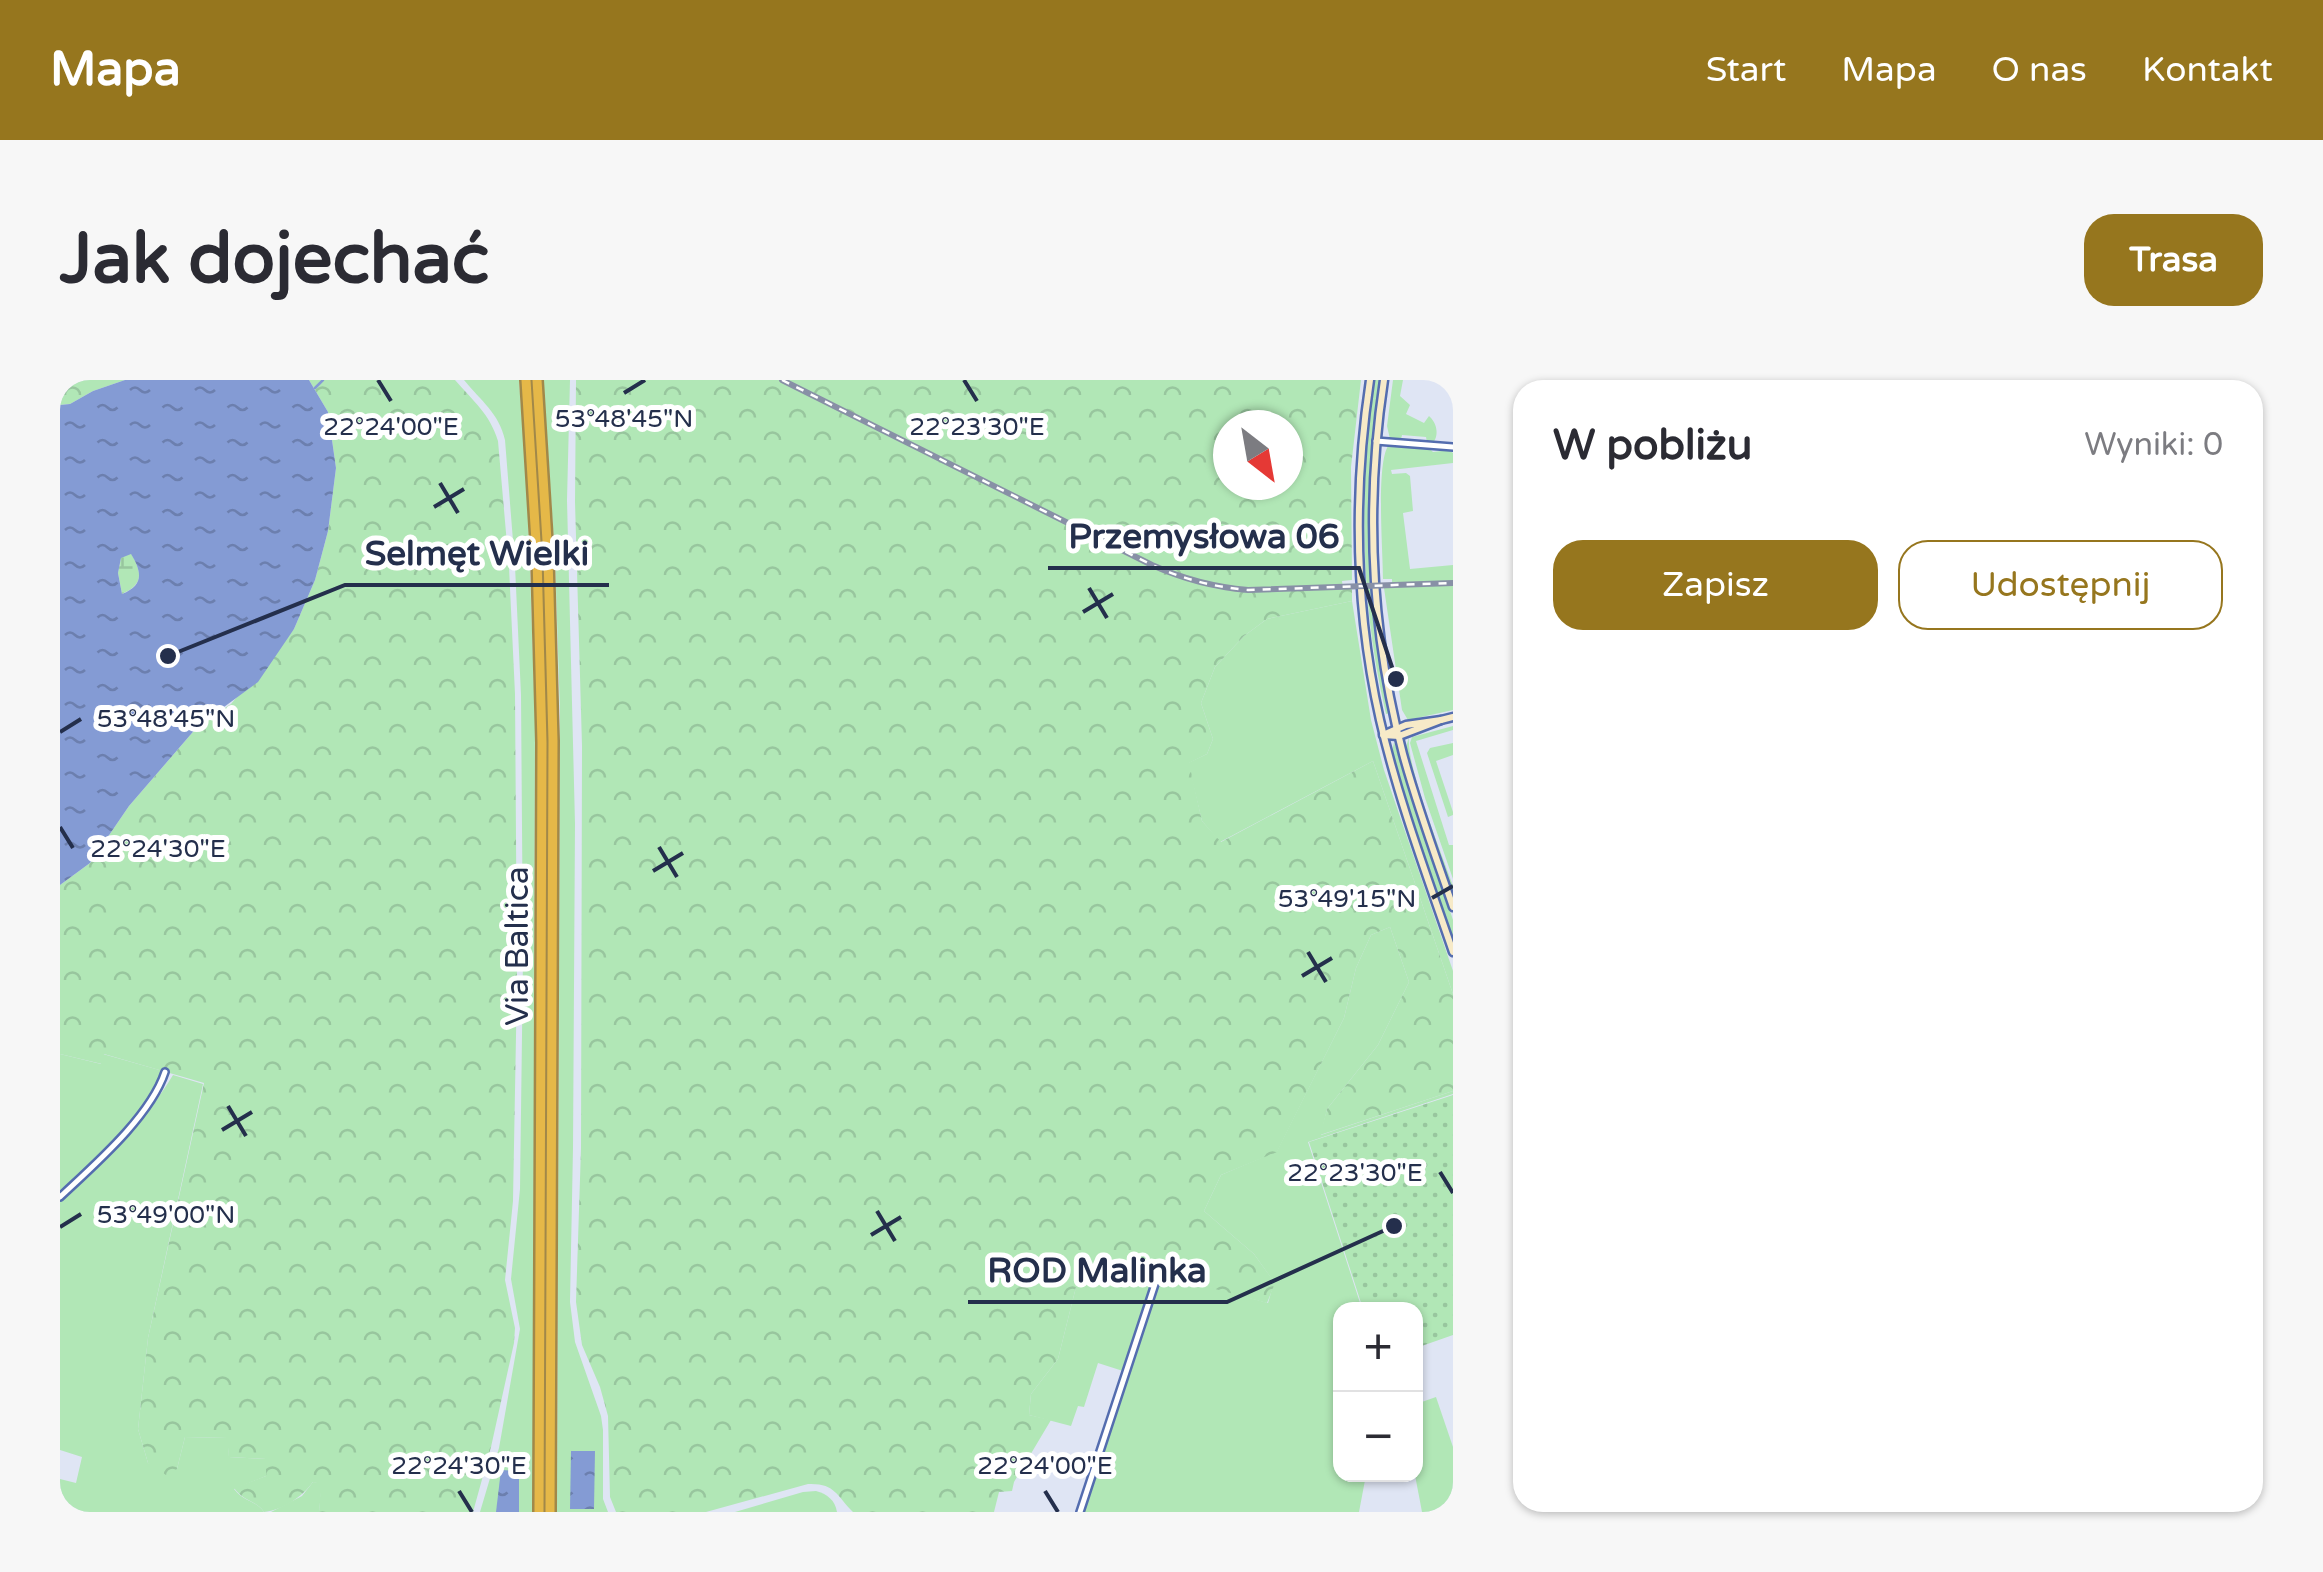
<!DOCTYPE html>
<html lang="pl">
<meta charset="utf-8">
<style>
:root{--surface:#fff;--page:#f7f7f7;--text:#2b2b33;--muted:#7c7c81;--line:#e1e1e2;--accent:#96761e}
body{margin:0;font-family:"Varela Round",sans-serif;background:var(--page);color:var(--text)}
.controls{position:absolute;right:30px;bottom:30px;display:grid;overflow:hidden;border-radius:20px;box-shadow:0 2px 8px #0004}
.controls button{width:90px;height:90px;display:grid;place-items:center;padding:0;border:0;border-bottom:2px solid var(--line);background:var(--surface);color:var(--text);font:50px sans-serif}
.compass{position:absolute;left:1153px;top:30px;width:90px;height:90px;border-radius:50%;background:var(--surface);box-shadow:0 2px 8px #0004;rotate:149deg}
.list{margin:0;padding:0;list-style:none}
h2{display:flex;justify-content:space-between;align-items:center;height:130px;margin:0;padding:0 40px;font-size:42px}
h2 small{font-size:32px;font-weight:400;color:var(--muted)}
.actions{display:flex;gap:20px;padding:30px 40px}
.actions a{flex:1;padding:22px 0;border:2px solid var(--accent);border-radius:30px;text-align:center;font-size:35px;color:var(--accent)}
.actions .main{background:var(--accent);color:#fff}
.map{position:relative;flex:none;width:1393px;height:1132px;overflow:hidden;border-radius:30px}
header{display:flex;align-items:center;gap:60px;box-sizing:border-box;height:140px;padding:0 50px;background:var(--accent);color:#fff}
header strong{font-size:48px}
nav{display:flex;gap:55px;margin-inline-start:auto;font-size:35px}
.intro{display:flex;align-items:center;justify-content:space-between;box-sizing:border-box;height:240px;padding:0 60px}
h1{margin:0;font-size:70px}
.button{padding:25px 45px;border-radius:30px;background:var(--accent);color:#fff;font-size:35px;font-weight:700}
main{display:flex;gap:60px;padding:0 60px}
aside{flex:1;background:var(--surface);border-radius:30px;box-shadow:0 2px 8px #0004}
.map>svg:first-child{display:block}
.grass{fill:#b1e7b6}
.forest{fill:url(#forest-crowns);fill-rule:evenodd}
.wetland{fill:url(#wetland-marsh)}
.garden{fill:url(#garden-dots)}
.water{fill:url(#water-ripples);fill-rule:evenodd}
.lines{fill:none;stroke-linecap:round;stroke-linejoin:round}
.stream{stroke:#849bd4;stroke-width:2.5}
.street-casing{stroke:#546daf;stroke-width:10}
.secondary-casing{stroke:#546daf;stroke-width:11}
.highway-casing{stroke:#a18849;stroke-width:14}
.street{stroke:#fff;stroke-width:5}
.secondary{stroke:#f7eac8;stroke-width:6}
.highway{stroke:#e5b848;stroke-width:9}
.rail-casing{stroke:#8890a6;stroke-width:6}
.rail{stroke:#fff;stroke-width:2.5;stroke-dasharray:8;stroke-linecap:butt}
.ticks{fill:none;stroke:#242f4c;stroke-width:4}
.labels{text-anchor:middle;stroke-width:10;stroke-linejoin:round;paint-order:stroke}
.street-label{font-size:32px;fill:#242f4c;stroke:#fff}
.ticks-label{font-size:25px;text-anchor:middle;fill:#242f4c;stroke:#fff;stroke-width:10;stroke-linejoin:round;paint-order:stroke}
.leader{fill:none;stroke:#242f4c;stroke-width:4}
.callout-dot{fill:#242f4c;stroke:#fff;stroke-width:4}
.callout-label{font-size:35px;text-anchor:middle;font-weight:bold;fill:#242f4c;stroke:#fff;stroke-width:10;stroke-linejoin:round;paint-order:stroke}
</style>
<header>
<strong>Mapa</strong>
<nav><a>Start</a><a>Mapa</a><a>O nas</a><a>Kontakt</a></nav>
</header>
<div class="intro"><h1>Jak dojechać</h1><a class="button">Trasa</a></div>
<main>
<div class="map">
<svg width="1393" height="1132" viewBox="0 0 1393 1132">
<defs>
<pattern id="forest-crowns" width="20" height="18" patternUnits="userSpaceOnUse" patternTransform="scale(2.5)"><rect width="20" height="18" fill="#b1e7b6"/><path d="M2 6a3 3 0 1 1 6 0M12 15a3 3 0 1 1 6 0" fill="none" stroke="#98c69e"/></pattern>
<pattern id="wetland-marsh" width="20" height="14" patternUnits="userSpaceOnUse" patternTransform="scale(2.5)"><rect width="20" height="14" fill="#b1e7b6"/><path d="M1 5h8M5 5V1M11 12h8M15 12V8" fill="none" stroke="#98c69e"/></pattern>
<pattern id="garden-dots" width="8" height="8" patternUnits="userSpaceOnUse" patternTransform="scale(2.5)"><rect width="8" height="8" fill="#b1e7b6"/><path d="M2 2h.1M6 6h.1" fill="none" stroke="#98c69e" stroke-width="1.8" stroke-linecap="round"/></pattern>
<pattern id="water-ripples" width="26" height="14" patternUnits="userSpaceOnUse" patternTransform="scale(2.5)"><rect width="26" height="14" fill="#849bd4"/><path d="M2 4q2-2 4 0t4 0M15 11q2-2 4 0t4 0" fill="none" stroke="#6c7fae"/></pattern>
</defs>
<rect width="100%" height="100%" fill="#dfe5f4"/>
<!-- grass -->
<g class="grass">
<path d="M404,0h55l8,105 8,231 -2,796h-53l19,-64 21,-119 -9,-50 9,-90 3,-231 -2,-263 -6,-129 -10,-126c-6,-27 -24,-39 -41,-60z"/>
<polygon points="469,0 473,0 485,187 490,361 486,1132 483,1132 486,362 482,203"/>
<polygon points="483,0 510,0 507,120 515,444 513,768 510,922 515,962 541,1036 543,1050 543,1119 548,1132 497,1132 500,333 495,178"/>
<path d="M1314,0h6c-16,111 -14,224 10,333l-4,1c-26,-110 -27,-222 -12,-334z"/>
<path d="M1333,0h10l-3,16 10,9 -4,9 18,9 5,-7c7,6 11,18 4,27l-6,-1 -1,-5 -24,-2 -1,5 -11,-1 -3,-13z"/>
<path d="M1328,66l42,3 3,3 16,-2 4,3v10l-62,7 1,4 14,-1 4,3 3,35 -10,2 7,56 43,-4v145l-45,10 -6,-10 -18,-122h8v-9h-9c0,-29 -7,-113 5,-133z"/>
<polygon points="1292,221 1311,340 1324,390 1393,591 1393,614 1313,381 1160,462 1142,441 1128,383 1147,374 1153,359 1141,323 1155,287 1184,256 1207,239"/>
<polygon points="1393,346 1393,350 1356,361 1389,465 1393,465 1393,499 1365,418 1350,363 1352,357"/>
<path d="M1349,357c-3,29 33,117 44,149v8l-39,-118 -8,-29z"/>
<polygon points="1334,362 1393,540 1393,559 1340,404 1332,372"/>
<polygon points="1393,363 1393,375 1376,381 1393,432 1393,435 1388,437 1367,373 1370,368"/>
<polygon points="1330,547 1349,602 1318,665 1267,729 1261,755 1393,711 1393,714 1248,762 1302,929 1280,929 1280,1094 1306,1095 1299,1132 1023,1132 1098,901 1093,900 1063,991 1038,983 1024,1027 1018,1026 1011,1046 969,1035 971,1014 998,979 1016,907 1047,907 1096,892 1208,923 1214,902 1194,874 1144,831 1161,795 1217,771 1284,638 1296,588 1311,555"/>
<path d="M0,674l41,10 2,-10 60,17c-16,45 -68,90 -103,122z"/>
<path d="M113,695l30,9 -55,254 -10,91 10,34 29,6 8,-32 43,1 1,19 37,2v17l-32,13c11,14 22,11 30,23h-199l-5,-4v-29l16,4 6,-26 -22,-7v-249c41,-38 84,-78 113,-126z"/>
<polygon points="1376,1017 1393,1067 1393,1132 1362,1132 1355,1095 1356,1024"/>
<polygon points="253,1102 262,1103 259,1132 211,1132 242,1116"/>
<path d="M756,1111c11,3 19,9 21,21h-102l68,-20z"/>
</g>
<!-- forest -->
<g class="forest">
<polygon points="0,0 65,0 33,11 10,24 0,25"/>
<path d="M249,0h146c18,21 35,34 43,61l11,126 6,127 2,287 -4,220 -8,79 10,48 -1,15 -23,104 -18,65h-154l2,-28 -8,-2c-11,15 -30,28 -49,30 -8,-12 -20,-10 -30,-24l32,-12v-17l-37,-2 -2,-19 -42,-1 -8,32 -11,6 -18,-12 -10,-34 10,-91 56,-255 -100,-29 -2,10 -42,-10v-169l30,-22 39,-57 69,-80 33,-22 63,-75 21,-49 13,-49 8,-63 -8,-56z"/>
<path d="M516,0h785l-10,87 1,113 -10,1 1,8h9v12l-85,18 -23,17 -29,31 -14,36 12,36 -6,15 -18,9 13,58 19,21 152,-81 80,233v97l-133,44 7,-26 51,-64 31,-63 -19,-55 -19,8 -15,33 -12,50 -67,134 -56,23 -17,36 50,43 21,29 -8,20 -111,-30 -49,14h-31l-18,72 -27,35 -2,21 22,5 -37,62 -2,9 -13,1 -5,20h-141c-17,-17 -18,-29 -45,-28l-102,28h-90l-6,-15 -2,-81 -8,-29 -18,-42 -6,-43 5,-154 1,-402 -7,-244zM1228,45v60h-60v-60z"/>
</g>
<!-- wetland -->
<path class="wetland" d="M71,173c11,20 13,31 -9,41l-4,-21 3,-16z"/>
<!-- garden -->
<polygon class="garden" points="1393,715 1393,955 1356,968 1356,929 1303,929 1249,762"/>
<!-- water -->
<g class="water">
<path d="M65,0h184l19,32 8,56 -8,63 -13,49 -21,49 -36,53 -60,44 -69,80 -39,57 -30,22v-480l10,-1 23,-13zM71,174c11,18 13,31 -9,40l-4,-21 3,-15z"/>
<polygon points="511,1071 535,1071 534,1129 510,1129"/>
<polygon points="441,1090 459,1091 459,1132 436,1132"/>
</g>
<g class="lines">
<!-- stream -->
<polyline class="stream" points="255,8 263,0"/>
<!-- street casing -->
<g class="street-casing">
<g id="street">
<polyline points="1316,61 1393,67"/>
<path d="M0,817c34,-32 90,-80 105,-125"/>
<polyline points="1020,1132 1096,901"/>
</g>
</g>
<!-- secondary casing -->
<g class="secondary-casing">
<g id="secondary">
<path d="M1310,0c-17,113 -15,229 10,340 18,79 47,156 73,232"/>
<path d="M1324,0c-19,125 -13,252 19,374 14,52 33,103 50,153"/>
<polygon points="1381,340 1339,356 1323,355 1346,345"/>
<polyline points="1381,340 1393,337"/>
</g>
</g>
<!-- highway casing -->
<g class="highway-casing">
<g id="highway">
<polyline points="466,0 477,178 482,363 479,1132"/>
<polyline points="477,0 488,177 493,361 490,1132"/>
</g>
</g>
<!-- street -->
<use href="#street" class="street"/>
<!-- secondary -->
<use href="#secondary" class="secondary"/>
<!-- highway -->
<use href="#highway" class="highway"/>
<!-- rail casing -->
<g class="rail-casing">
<path id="rail" d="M722,0l370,185c31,14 61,22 96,25l205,-7"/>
</g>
<!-- rail -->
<use href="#rail" class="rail"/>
</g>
<!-- ticks -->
<path class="ticks" d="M318,0l13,21M904,0l13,21M564,13l21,-13M380,103l18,30M374,127l30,-18M1029,208l18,30M1023,232l30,-18M0,352l21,-13M0,447l13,21M599,467l18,30M593,491l30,-18M1372,518l21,-12M1248,572l18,30M1242,596l30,-18M168,726l18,30M162,750l30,-18M1380,792l13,21M817,831l18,30M0,847l21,-13M811,855l30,-18M399,1111l13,21M985,1111l13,21"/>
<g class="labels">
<!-- street labels -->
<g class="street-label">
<text transform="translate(457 566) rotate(-90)" y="11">Via Baltica</text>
</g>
</g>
<g class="ticks-label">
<text x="564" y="47">53°48'45"N</text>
<text x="917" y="55">22°23'30"E</text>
<text x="331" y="55">22°24'00"E</text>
<text x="106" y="347">53°48'45"N</text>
<text x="98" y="477">22°24'30"E</text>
<text x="1287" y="527">53°49'15"N</text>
<text x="1295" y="801">22°23'30"E</text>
<text x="106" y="843">53°49'00"N</text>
<text x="399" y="1094">22°24'30"E</text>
<text x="985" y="1094">22°24'00"E</text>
</g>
<!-- callouts -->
<path class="leader" d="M1336 299L1299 188H988M108 276L285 205H549M1334 846L1167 922H908"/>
<g class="callout-dot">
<circle cx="1336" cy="299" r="10"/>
<circle cx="108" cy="276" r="10"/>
<circle cx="1334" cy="846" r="10"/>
</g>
<g class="callout-label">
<text x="1144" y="168">Przemysłowa 06</text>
<text x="417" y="185">Selmęt Wielki</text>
<text x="1037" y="902">ROD Malinka</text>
</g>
</svg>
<div class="controls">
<button>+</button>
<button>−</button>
</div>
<svg class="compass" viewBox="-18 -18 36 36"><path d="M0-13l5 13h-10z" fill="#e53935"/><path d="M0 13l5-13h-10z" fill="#7c7c81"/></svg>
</div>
<aside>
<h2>W pobliżu<small>Wyniki: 0</small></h2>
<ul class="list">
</ul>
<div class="actions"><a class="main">Zapisz</a><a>Udostępnij</a></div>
</aside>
</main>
